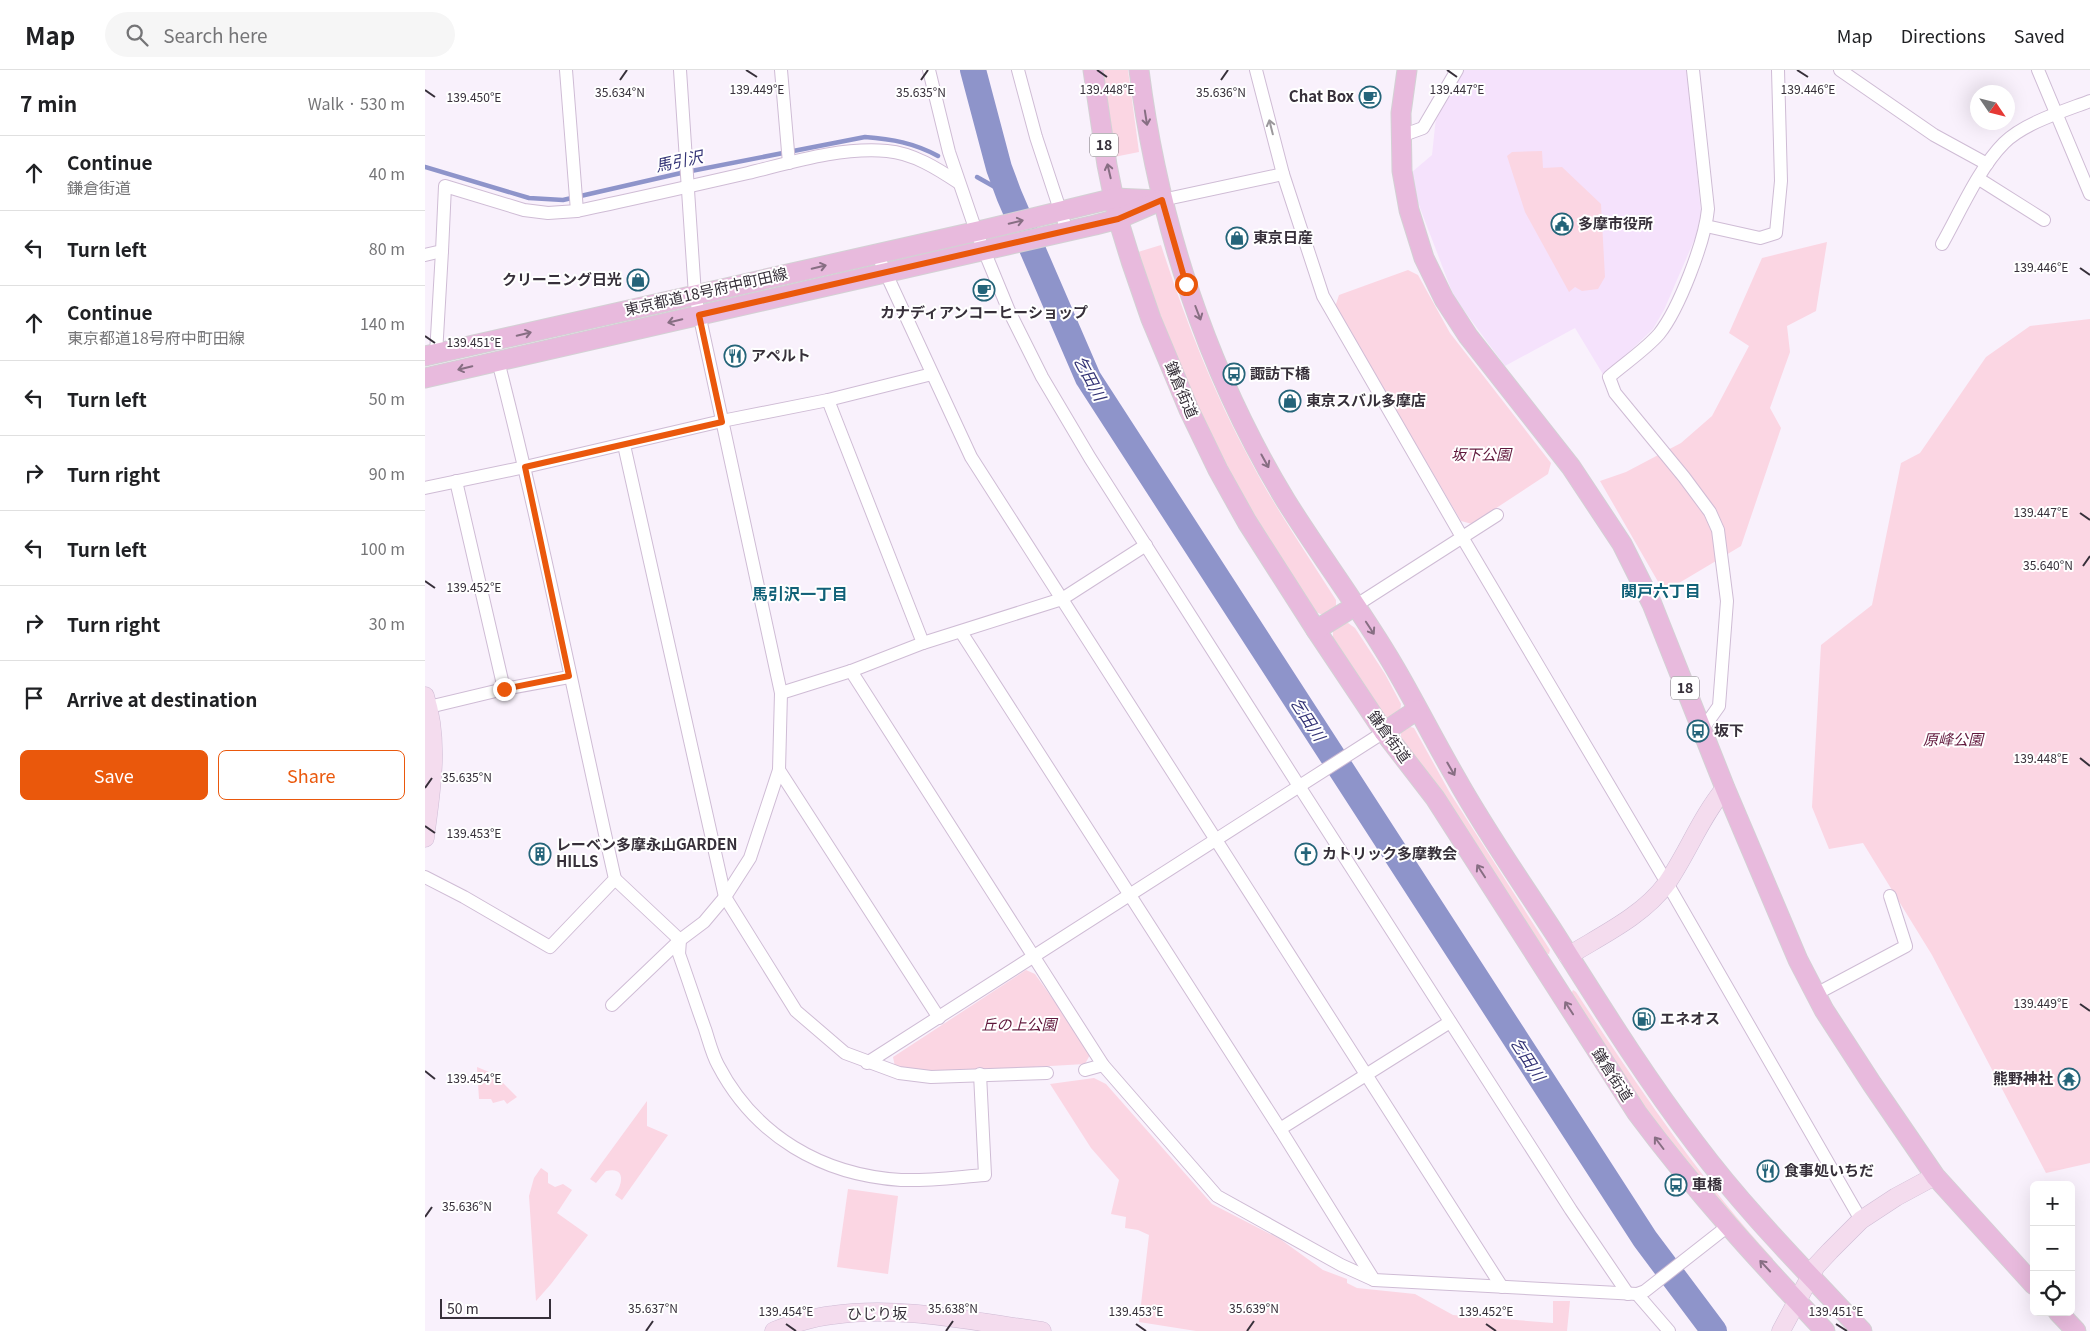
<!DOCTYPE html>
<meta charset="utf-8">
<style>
:root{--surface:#fff;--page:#f6f6f6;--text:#202124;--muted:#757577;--line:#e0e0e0;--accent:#ea580c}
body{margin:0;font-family:Georgia,"Noto Sans JP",serif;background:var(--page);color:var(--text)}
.controls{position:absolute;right:15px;bottom:15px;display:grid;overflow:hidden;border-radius:8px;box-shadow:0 5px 20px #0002}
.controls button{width:45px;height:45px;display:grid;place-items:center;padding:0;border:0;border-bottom:1px solid var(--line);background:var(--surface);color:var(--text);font:25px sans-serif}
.compass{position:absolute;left:1545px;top:15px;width:45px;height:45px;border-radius:50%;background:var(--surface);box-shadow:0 5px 20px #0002;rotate:125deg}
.scale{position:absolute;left:15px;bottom:12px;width:111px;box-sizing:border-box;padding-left:5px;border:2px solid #37303a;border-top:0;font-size:14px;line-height:18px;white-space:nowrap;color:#37303a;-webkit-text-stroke:4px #fff;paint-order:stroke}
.stop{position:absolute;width:15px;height:15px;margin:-11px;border:4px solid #ea580c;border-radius:50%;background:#fff}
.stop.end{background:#ea580c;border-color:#fff;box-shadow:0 1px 5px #0008}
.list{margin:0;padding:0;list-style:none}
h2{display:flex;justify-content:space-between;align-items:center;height:65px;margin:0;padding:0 20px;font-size:21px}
h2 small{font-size:16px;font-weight:400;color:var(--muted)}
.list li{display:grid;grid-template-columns:32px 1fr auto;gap:15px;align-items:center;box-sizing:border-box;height:75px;padding:0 20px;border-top:1px solid var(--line)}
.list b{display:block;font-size:19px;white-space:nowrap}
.list p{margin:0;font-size:16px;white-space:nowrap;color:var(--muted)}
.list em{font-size:16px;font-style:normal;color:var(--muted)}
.actions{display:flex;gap:10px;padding:15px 20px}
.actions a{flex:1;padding:11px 0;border:1px solid var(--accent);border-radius:8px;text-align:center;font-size:18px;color:var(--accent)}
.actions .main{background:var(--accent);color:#fff}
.icon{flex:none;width:28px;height:28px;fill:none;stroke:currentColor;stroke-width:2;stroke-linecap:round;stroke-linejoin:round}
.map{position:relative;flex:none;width:1665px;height:1261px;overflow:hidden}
header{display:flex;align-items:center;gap:30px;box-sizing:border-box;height:70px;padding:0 25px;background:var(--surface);border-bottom:1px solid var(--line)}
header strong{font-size:24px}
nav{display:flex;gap:28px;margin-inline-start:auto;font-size:18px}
.search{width:350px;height:45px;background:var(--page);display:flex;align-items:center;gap:12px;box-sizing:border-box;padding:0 18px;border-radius:28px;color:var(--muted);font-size:19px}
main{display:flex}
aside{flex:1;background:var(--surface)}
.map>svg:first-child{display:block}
.built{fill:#f5e2fc}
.green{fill:#fbd6e3}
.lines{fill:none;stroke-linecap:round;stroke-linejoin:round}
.stream{stroke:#8e94ca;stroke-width:4.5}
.river{stroke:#8e94ca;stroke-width:26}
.street-casing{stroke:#cfbcd5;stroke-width:14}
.secondary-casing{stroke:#cfbcd5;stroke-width:19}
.primary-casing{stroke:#d3d1d4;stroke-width:21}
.street{stroke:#fff;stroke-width:12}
.secondary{stroke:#f4dcee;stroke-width:18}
.primary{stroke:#e8badd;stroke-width:19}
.oneway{stroke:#876e83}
.oneway2{stroke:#9b989c}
.route{stroke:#ea580c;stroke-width:6}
.ticks{fill:none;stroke:#37303a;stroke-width:2}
.labels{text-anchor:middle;stroke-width:4;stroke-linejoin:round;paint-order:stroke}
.shield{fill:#fff;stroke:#736e75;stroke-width:1}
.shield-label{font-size:14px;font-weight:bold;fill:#37303a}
.poi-label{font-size:15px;font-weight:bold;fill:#37303a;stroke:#fff;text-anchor:start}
.street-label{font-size:15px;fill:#37303a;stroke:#fff}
.park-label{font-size:15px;font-style:italic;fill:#61183c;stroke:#fff}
.water-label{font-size:16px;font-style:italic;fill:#343476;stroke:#fff}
.neighbourhood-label{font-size:16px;font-weight:bold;fill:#116178;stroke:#fff}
.ticks-label{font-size:12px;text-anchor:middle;fill:#37303a;stroke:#fff;stroke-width:4;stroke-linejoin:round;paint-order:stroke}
</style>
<header>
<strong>Map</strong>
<div class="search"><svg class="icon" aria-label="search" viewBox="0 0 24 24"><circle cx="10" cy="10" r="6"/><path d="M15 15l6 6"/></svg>Search here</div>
<nav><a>Map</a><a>Directions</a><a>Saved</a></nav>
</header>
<main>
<aside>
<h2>7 min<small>Walk · 530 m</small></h2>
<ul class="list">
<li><svg class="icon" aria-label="ahead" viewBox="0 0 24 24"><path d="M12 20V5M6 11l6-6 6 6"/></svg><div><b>Continue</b><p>鎌倉街道</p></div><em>40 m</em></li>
<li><svg class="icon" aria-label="left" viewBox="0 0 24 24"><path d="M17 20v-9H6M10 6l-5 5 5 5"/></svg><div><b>Turn left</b></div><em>80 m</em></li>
<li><svg class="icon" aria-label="ahead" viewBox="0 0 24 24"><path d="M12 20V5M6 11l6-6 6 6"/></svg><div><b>Continue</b><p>東京都道18号府中町田線</p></div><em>140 m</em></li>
<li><svg class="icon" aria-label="left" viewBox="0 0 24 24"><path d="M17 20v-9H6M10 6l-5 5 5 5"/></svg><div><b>Turn left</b></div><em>50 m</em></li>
<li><svg class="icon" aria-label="right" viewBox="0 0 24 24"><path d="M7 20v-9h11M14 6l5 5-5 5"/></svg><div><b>Turn right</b></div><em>90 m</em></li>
<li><svg class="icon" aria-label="left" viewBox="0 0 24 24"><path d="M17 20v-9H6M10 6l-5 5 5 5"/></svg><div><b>Turn left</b></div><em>100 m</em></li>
<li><svg class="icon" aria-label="right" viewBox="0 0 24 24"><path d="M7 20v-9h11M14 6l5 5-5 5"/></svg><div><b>Turn right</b></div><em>30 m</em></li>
<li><svg class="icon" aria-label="arrive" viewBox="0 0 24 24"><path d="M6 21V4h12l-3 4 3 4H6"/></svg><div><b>Arrive at destination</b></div></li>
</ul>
<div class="actions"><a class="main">Save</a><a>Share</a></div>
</aside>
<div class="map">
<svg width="1665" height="1261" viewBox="0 0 1665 1261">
<rect width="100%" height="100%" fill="#f9f1fc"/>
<!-- built -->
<polygon class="built" points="1038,0 1262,0 1276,143 1271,166 1239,240 1228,259 1179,306 1150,258 1080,296 1029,227 992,130 987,102 1007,85 1011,47"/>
<!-- green -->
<g class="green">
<polygon points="677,0 703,0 714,82 689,87"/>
<polygon points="1117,81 1118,98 1137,97 1176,134 1180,207 1173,219 1157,221 1150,217 1144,222 1100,142 1082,86 1087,82"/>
<polygon points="1402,172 1391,241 1362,256 1365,282 1345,338 1356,358 1316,476 1239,522 1175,411 1201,402 1256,373 1287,346 1324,276 1304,263 1337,188"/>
<path d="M736,175c24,74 52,147 89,215 25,48 57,94 86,140v7l-13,8 -7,-3c-31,-48 -63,-95 -90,-145 -37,-69 -64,-142 -88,-215z"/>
<polygon points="983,200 993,205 1025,263 1126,393 1123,404 1047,454 1036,451 910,237 914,225"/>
<polygon points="1665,249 1665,1093 1621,1103 1507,885 1438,773 1404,779 1387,737 1396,575 1447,535 1476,393 1495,383 1561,287 1605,256"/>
<polygon points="923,553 930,558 960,604 976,634 975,642 968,648 960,647 908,570 908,560 913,554"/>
<polygon points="982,656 989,658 1025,723 1125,880 1124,884 1119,883 1018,725 976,667 976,660"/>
<polygon points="601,900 610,904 666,983 660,994 503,1003 470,997 468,987"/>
<path d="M1148,920l3,2c61,93 122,185 197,267l-3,3 -59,-66 -64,-83 -76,-119z"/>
<polygon points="52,997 69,1004 92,1027 82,1034 79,1030 68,1033 66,1029 54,1029"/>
<polygon points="669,1008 681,1014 787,1134 855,1169 898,1200 922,1209 922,1213 932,1218 990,1224 1028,1245 1128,1253 1128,1231 1145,1231 1142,1261 771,1261 714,1252 724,1165 713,1160 700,1158 701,1147 686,1144 694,1110 666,1078 625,1014"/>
<path d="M222,1031v25l21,9 -46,65 -7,-5c8,-11 11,-29 -9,-24l-10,12 -6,-4z"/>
<polygon points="116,1098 123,1103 123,1113 130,1117 138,1114 147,1120 132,1143 163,1165 126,1214 111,1231 104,1126 109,1108"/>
<polygon points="423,1119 473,1126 463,1204 412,1197"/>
</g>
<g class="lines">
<!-- stream -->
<g class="stream">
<path d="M0,97l104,31 34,2 118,-27 184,-36c27,2 49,6 73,19"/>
<polyline points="552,107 584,125"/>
</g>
<!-- river -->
<polyline class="river" points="548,0 574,98 584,125 663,308 1220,1169 1289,1261"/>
<!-- street casing -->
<g class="street-casing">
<g id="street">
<polyline points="141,0 152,141"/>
<polyline points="356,0 364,93"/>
<polyline points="504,0 524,82 551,161 584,241 617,307 665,388 874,716 1146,1140 1203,1224"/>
<polyline points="593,0 611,67 642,161"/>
<polyline points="831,0 858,104 898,226 1037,467 1242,813 1436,1150"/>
<path d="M1268,0l15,139c-3,32 -29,100 -49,125 -13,15 -35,30 -50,43l6,16 69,84 26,35 8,18 9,71 -8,105 -17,24"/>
<polyline points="1415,0 1509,65 1562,94"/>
<polyline points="1613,0 1665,124"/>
<polyline points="976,66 998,58 1032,0"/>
<polyline points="1554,109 1619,150"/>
<polyline points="737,130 858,104"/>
<polyline points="1281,156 1335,168 1351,163 1356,111 1353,0"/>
<path d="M1517,174c18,-32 37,-76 62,-101 20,-20 60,-32 86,-42"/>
<polyline points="452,184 546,387 1077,1217"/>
<path d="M0,185l17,-4 3,-65 79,24 24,3 29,-2c57,-12 114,-25 171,-38 45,-11 92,-26 139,-22 26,2 51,18 72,32"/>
<polyline points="11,284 17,181"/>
<polyline points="403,330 498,573"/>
<polyline points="199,375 300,827 371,941 420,983 474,1003 506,1007 622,1003"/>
<polyline points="31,411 79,619"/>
<polyline points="0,418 100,397 297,351 403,330 507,304"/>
<polyline points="930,536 1072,445"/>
<polyline points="536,562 855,1059 949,1210"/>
<polyline points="426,601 678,995 792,1126 916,1195 949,1210 1212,1224 1220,1221 1303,1156"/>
<polyline points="356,623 426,601 498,573 637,529 721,475"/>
<polyline points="0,638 79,619 144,607"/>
<polyline points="354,700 514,948"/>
<path d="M0,807l39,20 86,50 65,-68c-39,-173 -73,-347 -117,-518"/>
<path d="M190,809l65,61 -1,14c9,25 17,50 26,75 4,12 7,25 13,36 37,71 104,110 183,115 28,1 57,-3 84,-5l-5,-101"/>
<polyline points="1391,924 1481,876 1465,826"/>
<polyline points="187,935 255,870 279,852 300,827 325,788 354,700 356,623 270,225 255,0"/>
<polyline points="442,993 959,662"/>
<polyline points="660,1000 678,995"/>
<polyline points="855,1059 1025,952"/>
<polyline points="1212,1224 1244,1261"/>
</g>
</g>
<!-- secondary casing -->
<g class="secondary-casing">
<g id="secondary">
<path d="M0,626c15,47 6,95 0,142"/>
<path d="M1143,886c34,-21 75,-40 99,-73 21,-31 34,-66 58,-95"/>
<path d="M349,1261c18,-7 39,-14 59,-16 67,-10 142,7 209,16"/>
<polyline points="1356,1261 1391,1196 1405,1181 1436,1150 1471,1127 1510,1106"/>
</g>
</g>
<!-- primary casing -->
<g class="primary-casing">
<g id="primary">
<path d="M668,0l14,95 11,54 13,42 20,58 38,91 29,60 29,52 69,108 68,102 51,66 202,315c58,78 122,148 188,218"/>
<path d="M714,0c19,151 68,301 147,431 35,56 76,110 109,167 21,36 40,74 61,110 30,54 66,105 99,156 45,71 89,142 140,209 50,67 110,127 167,188"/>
<polyline points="982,0 976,43 977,101 984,140 999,188 1019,229 1043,266 1146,397 1197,474 1227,534 1300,718 1373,890 1399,940 1447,1014 1510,1106 1609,1215"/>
<polyline points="0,286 562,159 690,128 733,130"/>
<polyline points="0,308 670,155 693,149 737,130"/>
<polyline points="891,560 930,536"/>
<polyline points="959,662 992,640"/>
<polyline points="1633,1242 1651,1261"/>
</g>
</g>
<!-- street -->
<use href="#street" class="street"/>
<!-- secondary -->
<use href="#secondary" class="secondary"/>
<!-- primary -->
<use href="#primary" class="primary"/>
</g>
<!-- one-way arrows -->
<defs><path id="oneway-shaft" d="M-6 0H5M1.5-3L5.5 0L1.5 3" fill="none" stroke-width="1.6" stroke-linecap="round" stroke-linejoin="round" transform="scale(1.25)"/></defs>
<g class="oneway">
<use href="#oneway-shaft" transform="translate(721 48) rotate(81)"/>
<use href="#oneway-shaft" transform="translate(684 101) rotate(-103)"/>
<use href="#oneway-shaft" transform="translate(591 152) rotate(-14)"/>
<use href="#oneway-shaft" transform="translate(394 197) rotate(-13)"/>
<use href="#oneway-shaft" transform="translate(773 243) rotate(69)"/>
<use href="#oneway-shaft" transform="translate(250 251) rotate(167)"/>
<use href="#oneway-shaft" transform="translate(99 264) rotate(-13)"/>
<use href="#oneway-shaft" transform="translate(40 298) rotate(167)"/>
<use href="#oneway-shaft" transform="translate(840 391) rotate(61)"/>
<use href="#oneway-shaft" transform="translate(945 558) rotate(57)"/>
<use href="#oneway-shaft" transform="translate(1026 699) rotate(60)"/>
<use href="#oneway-shaft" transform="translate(1056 801) rotate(-123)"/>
<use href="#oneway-shaft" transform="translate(1144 938) rotate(-123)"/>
<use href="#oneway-shaft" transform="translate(1234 1073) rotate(-127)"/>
<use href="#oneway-shaft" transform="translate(1340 1196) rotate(-133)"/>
</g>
<use class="oneway2" href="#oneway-shaft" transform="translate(846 57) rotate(-104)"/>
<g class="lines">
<!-- route -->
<polyline class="route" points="79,619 144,606 100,397 297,352 274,245 693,149 737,130 761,214"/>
</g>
<!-- ticks -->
<path class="ticks" d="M321,0l11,7M672,0l10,7M1022,0l10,7M1372,0l11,7M195,10l7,-10M496,10l7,-10M796,10l7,-10M0,20l10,7M1655,198l10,7M0,266l10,7M1655,443l10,7M1658,496l7,-10M0,511l10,7M1655,688l10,8M0,718l7,-10M0,756l10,7M1655,934l10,7M0,1001l10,8M0,1147l7,-10M361,1254l10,7M711,1254l10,7M1061,1254l10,7M1411,1254l11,7M221,1261l7,-10M521,1261l7,-10M822,1261l7,-10"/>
<!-- icons -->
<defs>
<g id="cafe-ring" transform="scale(1.125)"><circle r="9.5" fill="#fff" stroke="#246479" stroke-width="1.5"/><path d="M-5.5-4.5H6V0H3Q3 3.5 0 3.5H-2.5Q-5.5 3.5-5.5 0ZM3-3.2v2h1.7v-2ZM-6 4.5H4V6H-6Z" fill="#246479"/></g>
<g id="civic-ring" transform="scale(1.125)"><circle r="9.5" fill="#fff" stroke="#246479" stroke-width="1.5"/><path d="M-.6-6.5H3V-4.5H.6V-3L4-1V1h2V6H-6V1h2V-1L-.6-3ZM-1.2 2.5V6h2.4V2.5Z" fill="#246479"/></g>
<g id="shop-ring" transform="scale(1.125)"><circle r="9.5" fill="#fff" stroke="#246479" stroke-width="1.5"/><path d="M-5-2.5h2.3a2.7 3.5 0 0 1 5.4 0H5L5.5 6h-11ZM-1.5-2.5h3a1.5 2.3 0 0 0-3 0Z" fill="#246479"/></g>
<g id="restaurant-ring" transform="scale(1.125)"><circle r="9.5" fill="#fff" stroke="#246479" stroke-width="1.5"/><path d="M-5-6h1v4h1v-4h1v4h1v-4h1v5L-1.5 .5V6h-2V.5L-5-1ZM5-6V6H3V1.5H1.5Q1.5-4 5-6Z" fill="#246479"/></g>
<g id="bus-ring" transform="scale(1.125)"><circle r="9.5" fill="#fff" stroke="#246479" stroke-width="1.5"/><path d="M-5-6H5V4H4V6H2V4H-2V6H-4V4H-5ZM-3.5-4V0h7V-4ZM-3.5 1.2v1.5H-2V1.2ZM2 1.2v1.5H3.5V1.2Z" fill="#246479"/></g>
<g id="building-ring" transform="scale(1.125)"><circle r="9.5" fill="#fff" stroke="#246479" stroke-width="1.5"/><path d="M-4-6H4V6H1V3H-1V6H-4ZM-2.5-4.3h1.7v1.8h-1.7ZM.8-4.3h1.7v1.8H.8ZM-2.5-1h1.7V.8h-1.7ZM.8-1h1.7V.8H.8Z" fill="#246479"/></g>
<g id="church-ring" transform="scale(1.125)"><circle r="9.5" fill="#fff" stroke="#246479" stroke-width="1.5"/><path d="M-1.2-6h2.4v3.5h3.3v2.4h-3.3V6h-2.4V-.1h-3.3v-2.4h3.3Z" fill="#246479"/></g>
<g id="fuel-ring" transform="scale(1.125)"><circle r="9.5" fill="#fff" stroke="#246479" stroke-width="1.5"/><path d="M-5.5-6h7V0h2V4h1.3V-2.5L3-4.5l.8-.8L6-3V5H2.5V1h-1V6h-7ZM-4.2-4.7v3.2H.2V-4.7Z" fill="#246479"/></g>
<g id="temple-ring" transform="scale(1.125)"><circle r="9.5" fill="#fff" stroke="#246479" stroke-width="1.5"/><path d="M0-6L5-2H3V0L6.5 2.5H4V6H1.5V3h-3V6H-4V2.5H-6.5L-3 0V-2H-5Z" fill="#246479"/></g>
</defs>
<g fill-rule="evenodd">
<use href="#cafe-ring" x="945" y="27"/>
<use href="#civic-ring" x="1137" y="154"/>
<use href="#shop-ring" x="812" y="168"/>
<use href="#shop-ring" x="213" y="210"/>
<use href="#cafe-ring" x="559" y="220"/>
<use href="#restaurant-ring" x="310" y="286"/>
<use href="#bus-ring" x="809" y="304"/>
<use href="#shop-ring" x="865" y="331"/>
<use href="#bus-ring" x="1273" y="661"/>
<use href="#building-ring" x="115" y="784"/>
<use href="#church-ring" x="881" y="784"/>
<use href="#fuel-ring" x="1219" y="949"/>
<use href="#temple-ring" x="1644" y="1009"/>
<use href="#restaurant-ring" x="1343" y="1101"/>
<use href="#bus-ring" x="1251" y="1115"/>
</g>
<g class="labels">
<!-- shield labels -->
<g class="shield">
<rect x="665" y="63.5" width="28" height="23" rx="4"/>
<rect x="1246" y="606.5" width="28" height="23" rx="4"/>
</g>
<g class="shield-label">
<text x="679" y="80">18</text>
<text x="1260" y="623">18</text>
</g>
<!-- poi labels -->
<g class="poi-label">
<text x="929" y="32" text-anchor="end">Chat Box</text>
<text x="1153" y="159">多摩市役所</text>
<text x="828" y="173">東京日産</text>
<text x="197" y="215" text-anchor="end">クリーニング日光</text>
<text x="559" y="248" text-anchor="middle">カナディアンコーヒーショップ</text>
<text x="326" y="291">アペルト</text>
<text x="825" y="309">諏訪下橋</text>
<text x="881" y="336">東京スバル多摩店</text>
<text x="1289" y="666">坂下</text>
<text x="131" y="780">レーベン多摩永山GARDEN<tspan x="131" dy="17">HILLS</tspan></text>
<text x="897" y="789">カトリック多摩教会</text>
<text x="1235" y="954">エネオス</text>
<text x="1628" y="1014" text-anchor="end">熊野神社</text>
<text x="1359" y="1106">食事処いちだ</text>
<text x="1267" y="1120">車橋</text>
</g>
<!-- street labels -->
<g class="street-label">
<text transform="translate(281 222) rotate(-13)" y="5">東京都道18号府中町田線</text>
<text transform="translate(756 320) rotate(67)" y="5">鎌倉街道</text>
<text transform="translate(964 667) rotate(54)" y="5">鎌倉街道</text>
<text transform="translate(1187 1005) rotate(57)" y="5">鎌倉街道</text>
<text x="452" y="1249">ひじり坂</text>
</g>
<!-- park labels -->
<g class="park-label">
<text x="1056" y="390">坂下公園</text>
<text x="1528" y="675">原峰公園</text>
<text x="594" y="960">丘の上公園</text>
</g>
<!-- water labels -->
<g class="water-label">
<text transform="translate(254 91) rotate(-12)" y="6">馬引沢</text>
<text transform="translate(665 308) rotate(62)" y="6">乞田川</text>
<text transform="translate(883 649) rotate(57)" y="6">乞田川</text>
<text transform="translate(1103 989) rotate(57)" y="6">乞田川</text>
</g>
<!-- neighbourhood labels -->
<g class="neighbourhood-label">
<text x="1236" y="527">関戸六丁目</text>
<text x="375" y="530">馬引沢一丁目</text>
</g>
</g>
<g class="ticks-label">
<text x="332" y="24">139.449°E</text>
<text x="682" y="24">139.448°E</text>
<text x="1032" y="24">139.447°E</text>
<text x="1383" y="24">139.446°E</text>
<text x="195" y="27">35.634°N</text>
<text x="496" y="27">35.635°N</text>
<text x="796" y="27">35.636°N</text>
<text x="49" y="32">139.450°E</text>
<text x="1616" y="202">139.446°E</text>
<text x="49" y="277">139.451°E</text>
<text x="1616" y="447">139.447°E</text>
<text x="1623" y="500">35.640°N</text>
<text x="49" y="522">139.452°E</text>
<text x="1616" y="693">139.448°E</text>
<text x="42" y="712">35.635°N</text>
<text x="49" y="768">139.453°E</text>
<text x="1616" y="938">139.449°E</text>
<text x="49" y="1013">139.454°E</text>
<text x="42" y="1141">35.636°N</text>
<text x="228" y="1243">35.637°N</text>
<text x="528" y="1243">35.638°N</text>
<text x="829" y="1243">35.639°N</text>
<text x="361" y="1246">139.454°E</text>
<text x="711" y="1246">139.453°E</text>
<text x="1061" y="1246">139.452°E</text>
<text x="1411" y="1246">139.451°E</text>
</g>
</svg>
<div class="controls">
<button>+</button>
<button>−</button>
<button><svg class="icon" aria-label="locate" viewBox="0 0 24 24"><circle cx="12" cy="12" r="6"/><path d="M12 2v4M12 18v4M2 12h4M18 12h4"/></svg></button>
</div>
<svg class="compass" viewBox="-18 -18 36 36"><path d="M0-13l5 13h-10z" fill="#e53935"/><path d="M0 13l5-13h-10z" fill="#757577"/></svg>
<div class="scale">50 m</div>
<div class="stop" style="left:761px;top:214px"></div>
<div class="stop end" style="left:79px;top:619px"></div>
</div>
</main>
